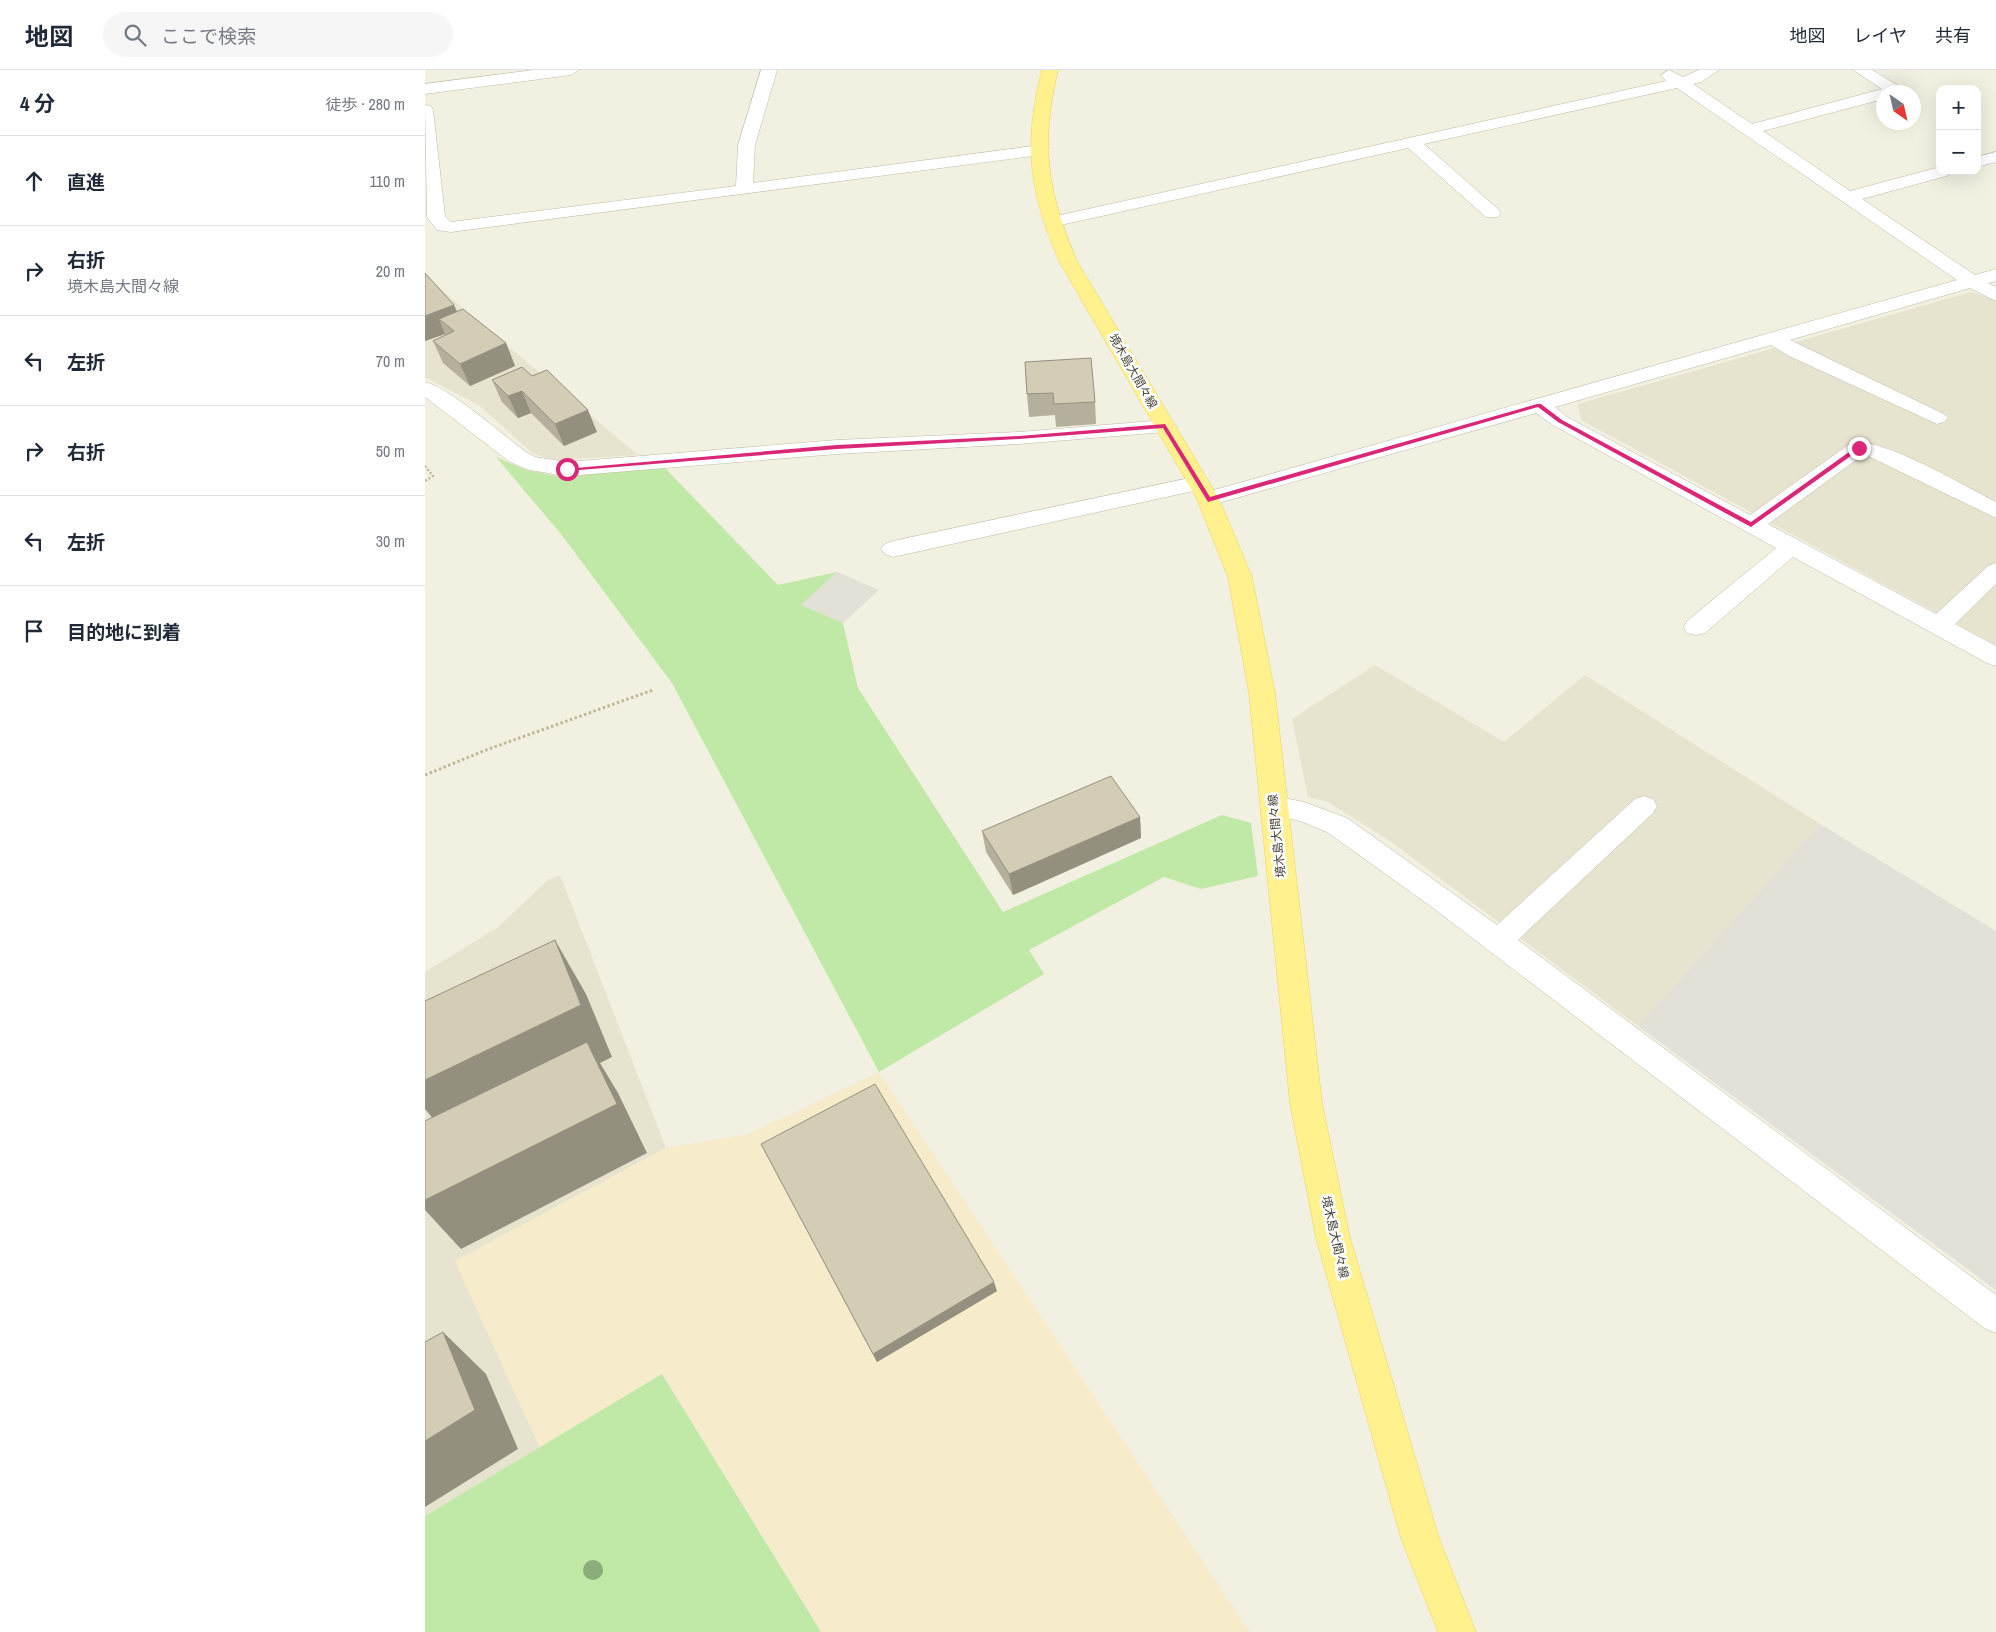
<!DOCTYPE html>
<html lang="ja">
<meta charset="utf-8">
<style>
:root{--surface:#fff;--page:#f6f6f7;--text:#1f2937;--muted:#747a83;--line:#e0e1e3}
body{margin:0;font-family:"Archivo Narrow","Noto Sans JP",sans-serif;background:var(--page);color:var(--text)}
.controls{position:absolute;right:15px;top:15px;display:grid;overflow:hidden;border-radius:10px;box-shadow:0 5px 20px #0002}
.controls button{width:45px;height:45px;display:grid;place-items:center;padding:0;border:0;border-bottom:1px solid var(--line);background:var(--surface);color:var(--text);font:25px sans-serif}
.compass{position:absolute;left:1451px;top:15px;width:45px;height:45px;border-radius:50%;background:var(--surface);box-shadow:0 5px 20px #0002;rotate:146deg}
.stop{position:absolute;width:15px;height:15px;margin:-11px;border:4px solid #db2777;border-radius:50%;background:#fff}
.stop.end{background:#db2777;border-color:#fff;box-shadow:0 1px 5px #0008}
.list{margin:0;padding:0;list-style:none}
h2{display:flex;justify-content:space-between;align-items:center;height:65px;margin:0;padding:0 20px;font-size:21px}
h2 small{font-size:16px;font-weight:400;color:var(--muted)}
.list li{display:grid;grid-template-columns:32px 1fr auto;gap:15px;align-items:center;box-sizing:border-box;height:90px;padding:0 20px;border-top:1px solid var(--line)}
.list b{display:block;font-size:19px;white-space:nowrap}
.list p{margin:0;font-size:16px;white-space:nowrap;color:var(--muted)}
.list em{font-size:16px;font-style:normal;color:var(--muted)}
.icon{flex:none;width:28px;height:28px;fill:none;stroke:currentColor;stroke-width:2;stroke-linecap:round;stroke-linejoin:round}
.map{position:relative;flex:none;width:1571px;height:1562px;overflow:hidden}
header{display:flex;align-items:center;gap:30px;box-sizing:border-box;height:70px;padding:0 25px;background:var(--surface);border-bottom:1px solid var(--line)}
header strong{font-size:24px}
nav{display:flex;gap:28px;margin-inline-start:auto;font-size:18px}
.search{width:350px;height:45px;background:var(--page);display:flex;align-items:center;gap:12px;box-sizing:border-box;padding:0 18px;border-radius:28px;color:var(--muted);font-size:19px}
main{display:flex}
aside{flex:1;background:var(--surface)}
.map>svg:first-child{display:block}
.residential{fill:#e6e3cf}
.commercial{fill:#f6ebca}
.industrial{fill:#e3e0d7}
.green{fill:#c0e9a7}
.lines{fill:none;stroke-linecap:round;stroke-linejoin:round}
.minor-casing{stroke:#bdb9a4;stroke-width:1}
.major-casing{stroke:#e9d558;stroke-width:1}
.path-far1{stroke:#c0b894;stroke-width:2.5;stroke-dasharray:2 2;stroke-linecap:butt}
.path{stroke:#c0b894;stroke-width:3;stroke-dasharray:2.5 2.5;stroke-linecap:butt}
.minor{fill:#fff;fill-rule:evenodd}
.major{fill:#fff18d;fill-rule:evenodd}
.tree{fill:#8aad79}
.wall{fill:#b5b09d}
.shaded-wall{fill:#94907f}
.building{fill:#d3cdb6;stroke:#94907f}
.route{fill:#db2777}
.labels{text-anchor:middle;stroke-width:5;stroke-linejoin:round;paint-order:stroke}
.street-label{font-size:12px;fill:#433f32;stroke:#fff}
</style>
<header>
<strong>地図</strong>
<div class="search"><svg class="icon" aria-label="search" viewBox="0 0 24 24"><circle cx="10" cy="10" r="6"/><path d="M15 15l6 6"/></svg>ここで検索</div>
<nav><a>地図</a><a>レイヤ</a><a>共有</a></nav>
</header>
<main>
<aside>
<h2>4 分<small>徒歩 · 280 m</small></h2>
<ul class="list">
<li><svg class="icon" aria-label="ahead" viewBox="0 0 24 24"><path d="M12 20V5M6 11l6-6 6 6"/></svg><div><b>直進</b></div><em>110 m</em></li>
<li><svg class="icon" aria-label="right" viewBox="0 0 24 24"><path d="M7 20v-9h11M14 6l5 5-5 5"/></svg><div><b>右折</b><p>境木島大間々線</p></div><em>20 m</em></li>
<li><svg class="icon" aria-label="left" viewBox="0 0 24 24"><path d="M17 20v-9H6M10 6l-5 5 5 5"/></svg><div><b>左折</b></div><em>70 m</em></li>
<li><svg class="icon" aria-label="right" viewBox="0 0 24 24"><path d="M7 20v-9h11M14 6l5 5-5 5"/></svg><div><b>右折</b></div><em>50 m</em></li>
<li><svg class="icon" aria-label="left" viewBox="0 0 24 24"><path d="M17 20v-9H6M10 6l-5 5 5 5"/></svg><div><b>左折</b></div><em>30 m</em></li>
<li><svg class="icon" aria-label="arrive" viewBox="0 0 24 24"><path d="M6 21V4h12l-3 4 3 4H6"/></svg><div><b>目的地に到着</b></div></li>
</ul>
</aside>
<div class="map">
<svg width="1571" height="1562" viewBox="0 0 1571 1562">
<rect width="100%" height="100%" fill="#f2f0e1"/>
<!-- residential -->
<g class="residential">
<polygon points="0,205 35,236 213,385 132,390 118,387 106,382 55,336 0,307"/>
<polygon points="1546,222 1571,229 1571,575 1156,350 1153,334"/>
<polygon points="950,595 1079,672 1160,605 1395,754 1213,956 965,771 903,732 883,727 867,649"/>
<polygon points="135,805 241,1078 30,1191 115,1378 0,1446 0,902 72,858 123,810"/>
</g>
<!-- commercial -->
<polygon class="commercial" points="454,1002 825,1562 396,1562 237,1304 115,1378 30,1191 241,1078 324,1064"/>
<!-- industrial -->
<g class="industrial">
<polygon points="412,502 454,520 418,553 376,535"/>
<polygon points="1395,754 1571,861 1571,1220 1213,956"/>
</g>
<!-- green -->
<g class="green">
<polygon points="71,387 101,400 137,407 239,397 353,515 412,502 376,535 418,553 433,618 578,842 797,745 826,753 833,806 776,819 739,807 604,880 619,904 454,1002 247,613 136,464"/>
<polygon points="237,1304 396,1562 0,1562 0,1446"/>
</g>
<g class="lines">
<!-- minor casing -->
<g class="minor-casing">
<g id="minor">
<polygon points="109,0 154,0 146,5 0,24 0,14"/>
<polygon points="336,0 352,0 330,75 328,113 615,75 621,76 624,80 621,84 615,85 26,162 12,160 2,147 0,35 6,36 8,40 20,146 26,152 311,116 313,75"/>
<path d="M1244,0l14,7 16,-7h20l-18,12 -8,2 59,40 130,-35 -29,-19h19l30,18 1,4h-20v7l-120,32 87,60 90,-24v4h13l-3,4 -88,24 113,76 21,-6v12l-8,2 8,4v14l-26,-13 -180,52 154,74 4,4 -4,4 -7,2 -148,-68 -18,-11 -216,62 12,10 183,98 101,-72c30,-7 115,44 145,59v16l-126,-61 -7,-2 -95,69 168,90 52,-48 8,-3v21l-41,40 41,22v20l-9,-3 -194,-106 -88,76 -9,2 -9,-2 -3,-6 3,-6 89,-73 -223,-123 -17,-12 -328,93 -8,-2 -3,-5 3,-5 757,-214 -280,-192 -253,56 74,65 3,4 -3,4h-12l-78,-69 -356,79 -6,-1 -3,-4 3,-4 6,-1 614,-136 -5,-6z"/>
<polygon points="1571,82 1571,92 1552,97 1552,87"/>
<path d="M0,312c25,6 78,53 101,70l9,5 32,5 270,-22 182,-8 146,-12 8,1 3,5 -3,5 -8,1 -146,12 -182,10 -270,22 -38,-6 -19,-8 -85,-65z"/>
<polygon points="774,406 782,408 785,413 782,418 468,487 460,484 456,479 460,474 468,471"/>
<polygon points="849,726 879,732 922,748 1072,855 1210,729 1219,726 1228,729 1232,736 1228,743 1093,870 1571,1225 1571,1263 1559,1258 1008,838 902,762 875,751 840,743 836,736 840,729"/>
</g>
</g>
<!-- major casing -->
<g class="major-casing">
<path id="major" d="M617,0h16c-18,75 -11,121 19,191l142,238 33,78 23,116 47,410 28,135 89,300 37,94h-38l-37,-94 -85,-300 -26,-135 -41,-410 -21,-116 -31,-78 -138,-238c-30,-70 -36,-116 -17,-191z"/>
</g>
<!-- path-far1 -->
<polyline class="path-far1" points="0,396 8,406 0,411"/>
<!-- path -->
<polyline class="path" points="0,705 61,680 228,620"/>
<!-- minor -->
<use href="#minor" class="minor"/>
<!-- major -->
<use href="#major" class="major"/>
</g>
<!-- trees -->
<circle class="tree" cx="168" cy="1500" r="10"/>
<!-- wall -->
<g class="wall">
<polygon points="0,203 32,241 81,273 90,296 45,316 18,293 8,271 21,265 20,264 0,271"/>
<polygon points="600,292 670,332 671,354 631,357 630,345 604,347 602,324"/>
<polygon points="107,306 172,362 139,376 106,343 93,348 77,332 67,310"/>
<polygon points="715,747 716,768 588,825 561,782 557,761"/>
<polygon points="336,1074 572,1221 452,1292"/>
</g>
<!-- shaded-wall -->
<g class="shaded-wall">
<polygon points="29,235 39,257 14,249 20,264 0,271 0,246"/>
<polygon points="81,273 90,296 45,316 35,294"/>
<polygon points="97,321 106,343 93,348 83,326"/>
<polygon points="163,340 172,362 139,376 130,354"/>
<polygon points="715,747 716,768 588,825 584,804"/>
<polygon points="130,870 161,924 187,987 175,993 193,1023 222,1083 36,1179 0,1140 0,1130 24,1068 0,1039 0,1010"/>
<polygon points="569,1212 572,1221 452,1292 448,1284"/>
<polygon points="18,1262 61,1304 93,1379 0,1437 0,1371"/>
</g>
<!-- building -->
<g class="building">
<polygon points="0,203 29,235 0,246"/>
<polygon points="38,239 81,273 35,294 8,271 29,261 14,249"/>
<polygon points="666,288 670,332 629,334 628,323 602,324 600,292"/>
<polygon points="97,297 107,306 122,300 163,340 130,354 97,321 83,326 67,310"/>
<polygon points="686,706 715,747 584,804 557,761"/>
<polygon points="130,870 156,935 0,1010 0,931"/>
<polygon points="162,972 192,1034 0,1130 0,1051"/>
<polygon points="450,1014 569,1212 448,1284 336,1074"/>
<polygon points="18,1262 50,1340 0,1371 0,1272"/>
</g>
<!-- route -->
<polygon class="route" points="1112,334 1116,334 1137,350 1326,452 1431,377 1437,378 1326,457 1133,352 1113,337 783,432 738,358 594,369 412,379 142,401 139,399 412,375 594,366 740,354 785,427"/>
<g class="labels">
<!-- street labels -->
<g class="street-label">
<text transform="translate(708 301) rotate(60)" y="4">境木島大間々線</text>
<text transform="translate(852 766) rotate(-96)" y="4">境木島大間々線</text>
<text transform="translate(910 1167) rotate(77)" y="4">境木島大間々線</text>
</g>
</g>
</svg>
<div class="controls">
<button>+</button>
<button>−</button>
</div>
<svg class="compass" viewBox="-18 -18 36 36"><path d="M0-13l5 13h-10z" fill="#e53935"/><path d="M0 13l5-13h-10z" fill="#747a83"/></svg>
<div class="stop" style="left:142px;top:399px"></div>
<div class="stop end" style="left:1434px;top:378px"></div>
</div>
</main>
